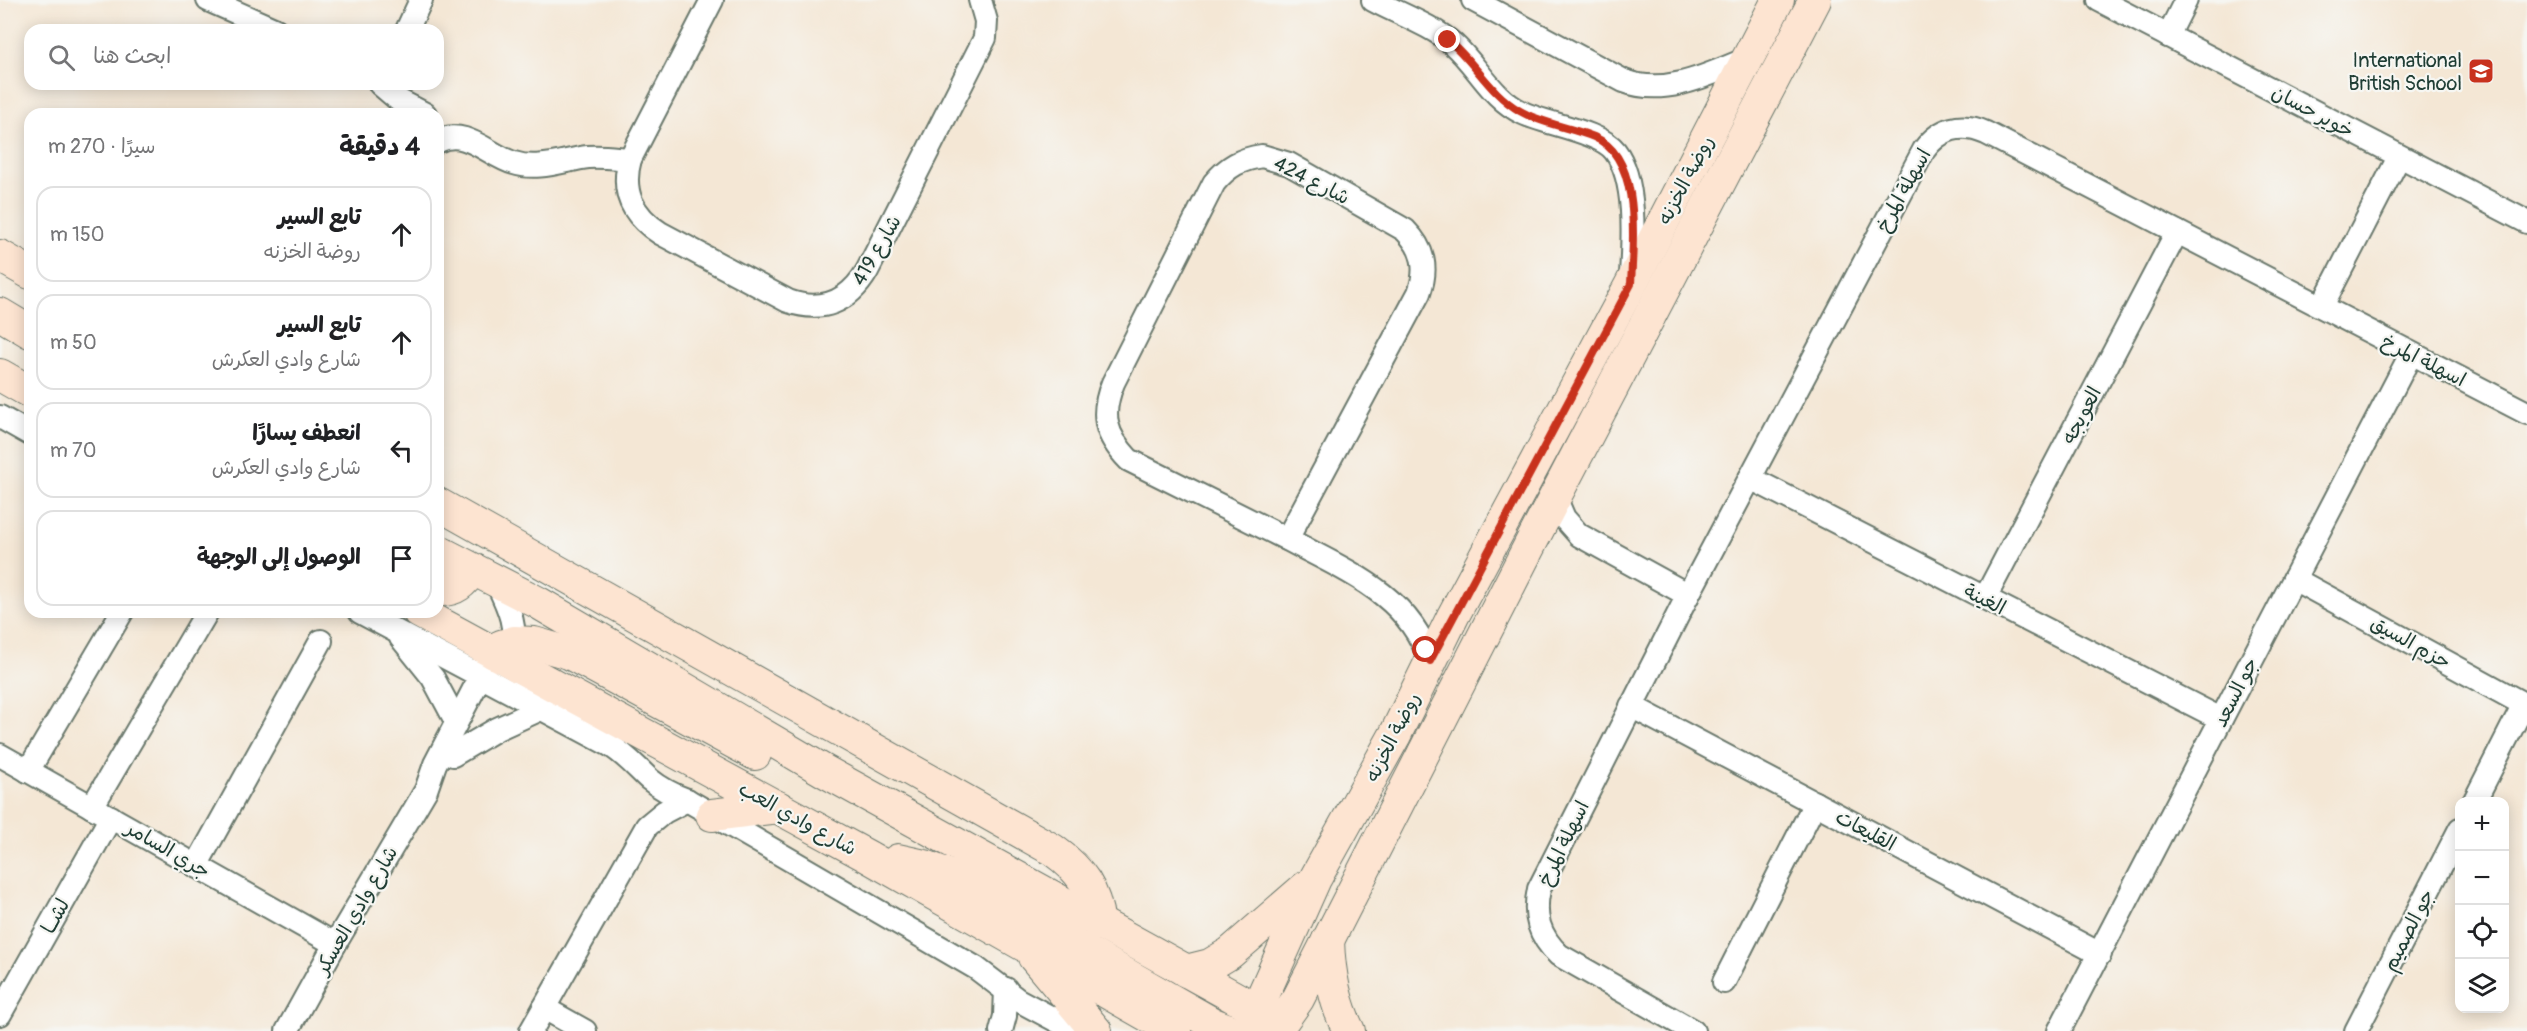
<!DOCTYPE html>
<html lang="ar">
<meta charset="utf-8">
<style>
:root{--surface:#fff;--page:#f6f6f6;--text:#202124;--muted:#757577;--line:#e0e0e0}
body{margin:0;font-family:Pangolin,"Playpen Sans Arabic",sans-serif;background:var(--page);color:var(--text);direction:rtl}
.controls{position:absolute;right:18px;bottom:18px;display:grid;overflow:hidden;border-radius:12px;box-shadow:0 3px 15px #0003}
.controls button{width:54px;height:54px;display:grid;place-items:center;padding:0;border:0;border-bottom:2px solid var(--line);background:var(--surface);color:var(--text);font:30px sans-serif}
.stop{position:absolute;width:18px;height:18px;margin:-14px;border:4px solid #c8321e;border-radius:50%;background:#fff}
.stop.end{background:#c8321e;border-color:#fff;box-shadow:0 2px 6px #0008}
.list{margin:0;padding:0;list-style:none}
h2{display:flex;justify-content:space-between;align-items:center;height:78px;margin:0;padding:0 24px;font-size:26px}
h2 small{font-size:20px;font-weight:400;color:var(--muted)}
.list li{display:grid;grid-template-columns:39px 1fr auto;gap:18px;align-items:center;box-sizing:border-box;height:96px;margin:0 12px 12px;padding:0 12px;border:2px solid var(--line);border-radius:18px}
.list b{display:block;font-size:22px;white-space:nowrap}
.list p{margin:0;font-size:20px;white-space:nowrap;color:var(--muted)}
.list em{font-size:20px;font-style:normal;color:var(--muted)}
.icon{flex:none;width:33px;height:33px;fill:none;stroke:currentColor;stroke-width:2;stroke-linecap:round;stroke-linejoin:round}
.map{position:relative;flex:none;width:2527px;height:1031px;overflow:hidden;direction:ltr}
.search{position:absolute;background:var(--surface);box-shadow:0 3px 15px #0003;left:24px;top:24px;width:420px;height:66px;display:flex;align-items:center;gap:15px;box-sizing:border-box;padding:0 21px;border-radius:18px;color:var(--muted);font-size:22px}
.panel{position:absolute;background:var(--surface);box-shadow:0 3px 15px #0003;left:24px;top:108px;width:420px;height:510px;border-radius:18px;direction:rtl}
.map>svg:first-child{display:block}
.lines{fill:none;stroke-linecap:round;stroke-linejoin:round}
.street-casing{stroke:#6a786c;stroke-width:26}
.secondary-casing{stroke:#6a786c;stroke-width:34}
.street{stroke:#fff;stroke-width:22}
.secondary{stroke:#fde4d1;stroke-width:32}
.route{stroke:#c8321e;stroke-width:8}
.labels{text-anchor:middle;stroke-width:4.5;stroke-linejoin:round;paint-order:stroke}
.poi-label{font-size:20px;fill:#1f3d34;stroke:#f6f6f2;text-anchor:end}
.street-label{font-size:20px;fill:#1f3d34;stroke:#f6f6f2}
</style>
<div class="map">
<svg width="2527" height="1031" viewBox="0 0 2527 1031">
<rect width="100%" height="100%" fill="#f6f6f2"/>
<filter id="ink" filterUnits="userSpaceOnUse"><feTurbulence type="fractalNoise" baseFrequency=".0167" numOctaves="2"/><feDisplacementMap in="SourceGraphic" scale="12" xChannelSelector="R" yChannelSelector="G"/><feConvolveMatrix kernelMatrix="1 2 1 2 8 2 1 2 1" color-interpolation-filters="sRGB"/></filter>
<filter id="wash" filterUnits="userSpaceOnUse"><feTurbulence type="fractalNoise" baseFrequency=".008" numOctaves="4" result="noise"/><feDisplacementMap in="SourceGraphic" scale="24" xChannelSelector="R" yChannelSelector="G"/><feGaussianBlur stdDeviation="1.35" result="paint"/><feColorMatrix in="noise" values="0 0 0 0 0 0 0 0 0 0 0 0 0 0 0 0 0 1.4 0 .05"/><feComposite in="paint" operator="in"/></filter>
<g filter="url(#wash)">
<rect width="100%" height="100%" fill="#f4e7d5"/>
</g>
<g filter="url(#ink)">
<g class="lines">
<!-- street casing -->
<g class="street-casing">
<g id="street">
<polyline points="208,0 276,30"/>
<path d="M712,0l-82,159c-9,32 2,56 30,74l128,68c34,12 61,1 79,-30l118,-233 1,-17 -6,-21"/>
<path d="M1373,0c24,13 60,26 80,44 25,22 38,54 70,69 23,11 78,19 92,38 22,29 18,90 16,124"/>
<path d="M1473,0l151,81c42,16 86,-7 125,-23"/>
<polyline points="2099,0 2527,222"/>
<polyline points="407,30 421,0"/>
<polyline points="2168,36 2186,0"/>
<polyline points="380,84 400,101 425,114"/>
<path d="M438,141c28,-14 51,15 76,22 24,8 50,-3 74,-6 14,-1 28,1 42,2"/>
<path d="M1262,156l27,8 116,66c19,19 23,38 14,63l-132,246 -158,-79c-24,-25 -29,-45 -16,-77l101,-200c14,-17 27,-24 48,-27z"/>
<polyline points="2322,306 2399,157"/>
<polyline points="0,417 30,434"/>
<polyline points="1750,478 2221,719"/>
<polyline points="1555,497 1564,518 1579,535 1688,595"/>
<path d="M1287,539c57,31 122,55 143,122"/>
<path d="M495,579c11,23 26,50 14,75"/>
<polyline points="2294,579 2527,706"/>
<polyline points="1985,598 2177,232"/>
<path d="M360,612l248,132c16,9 27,22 41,35 11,9 24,16 38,21l289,168 42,32 58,31"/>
<polyline points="401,638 433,678 456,721"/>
<polyline points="1631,706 2100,954"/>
<polyline points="0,755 335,944"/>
<polyline points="453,755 497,729 543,708"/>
<polyline points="28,771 122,612"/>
<polyline points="2474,802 2524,704"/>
<polyline points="92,807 207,612"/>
<polyline points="196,866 321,641"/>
<polyline points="1724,982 1815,803"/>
<polyline points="544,1008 585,1031"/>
<polyline points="0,1014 111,817"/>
<polyline points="287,1031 335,944 426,790 435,764 487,664"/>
<polyline points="531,1031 647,826 664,812 687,800"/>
<polyline points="1001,1031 1005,1016 1006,989"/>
<path d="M1693,1031l-134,-76c-20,-19 -26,-39 -20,-66l149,-294 236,-445c16,-22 37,-28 62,-17l541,280"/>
<polyline points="2059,1031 2411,354"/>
<polyline points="2356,1031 2460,829"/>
</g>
</g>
<!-- secondary casing -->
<g class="secondary-casing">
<g id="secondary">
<polyline points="0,256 30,273"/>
<polyline points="0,314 30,332"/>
<polyline points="0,375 30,392"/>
<path d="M438,504l615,346c28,20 42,40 46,74"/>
<polyline points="438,551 537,602 826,772 1272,1018"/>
<path d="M438,590c17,1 26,-7 34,-21"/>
<polyline points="419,612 867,856 1175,1031"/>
<polyline points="494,653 501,646 514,642 534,643 569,653 755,754"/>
<polyline points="712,815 778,807"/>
<polyline points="898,860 925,866 963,881 1213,1024 1231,1031"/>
<path d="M1328,940c1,32 6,62 21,91"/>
<polyline points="1034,957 1096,1031"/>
<polyline points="1186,971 1210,965 1230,953 1306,887"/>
<polyline points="1247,1031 1315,879 1395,735 1453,616 1631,284 1778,0"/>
<polyline points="1263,1031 1281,1023 1298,999 1532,541 1815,0"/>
</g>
</g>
<!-- street -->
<use href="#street" class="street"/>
<!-- secondary -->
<use href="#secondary" class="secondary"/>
</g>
</g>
<g class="lines" filter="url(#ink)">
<!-- route -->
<path class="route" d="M1426,650l4,11 201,-377c2,-43 11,-127 -37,-147 -24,-10 -52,-13 -74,-26 -31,-18 -45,-49 -72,-71"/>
</g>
<!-- icons -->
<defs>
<g id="school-square" transform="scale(1.35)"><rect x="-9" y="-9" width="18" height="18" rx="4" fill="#c8321e" stroke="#f6f6f2"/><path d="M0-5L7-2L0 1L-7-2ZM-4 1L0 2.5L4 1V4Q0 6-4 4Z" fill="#fff"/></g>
</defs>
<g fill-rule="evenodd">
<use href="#school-square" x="2481" y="71"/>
</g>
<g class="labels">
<!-- poi labels -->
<g class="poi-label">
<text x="2462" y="67">International<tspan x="2462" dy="23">British School</tspan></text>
</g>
<!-- street labels -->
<g class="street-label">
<text transform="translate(2313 111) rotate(28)" y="7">خوير حسان</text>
<text transform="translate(1312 180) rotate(27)" y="7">شارع 424</text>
<text transform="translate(1685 180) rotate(-62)" y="7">روضة الخزنه</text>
<text transform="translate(1903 190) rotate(-61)" y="7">اسهلة المرخ</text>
<text transform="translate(876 250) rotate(-60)" y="7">شارع 419</text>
<text transform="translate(2424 360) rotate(27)" y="7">اسهلة المرخ</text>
<text transform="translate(2081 415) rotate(-62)" y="7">العويجه</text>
<text transform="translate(1985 599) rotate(27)" y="7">الغينة</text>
<text transform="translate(2411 642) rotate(29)" y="7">حزم السيق</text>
<text transform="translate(2235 692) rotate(-63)" y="7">جو السعد</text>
<text transform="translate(1392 737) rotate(-63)" y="7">روضة الخزنه</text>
<text transform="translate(798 818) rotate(29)" y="7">شارع وادي العب</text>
<text transform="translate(1866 830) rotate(28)" y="7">القليعات</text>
<text transform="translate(1563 843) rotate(-64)" y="7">اسهلة المرخ</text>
<text transform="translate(168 849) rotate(30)" y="7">جري السامر</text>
<text transform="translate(356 910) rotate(-60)" y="7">شارع وادي العسكر</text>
<text transform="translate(55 916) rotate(-61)" y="7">لشــا</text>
<text transform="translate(2408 930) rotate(-63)" y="7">جو الصميم</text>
</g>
</g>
</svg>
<div class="controls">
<button>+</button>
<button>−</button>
<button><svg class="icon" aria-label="locate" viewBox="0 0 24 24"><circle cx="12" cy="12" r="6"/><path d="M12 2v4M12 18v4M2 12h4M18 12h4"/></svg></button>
<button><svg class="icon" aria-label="layers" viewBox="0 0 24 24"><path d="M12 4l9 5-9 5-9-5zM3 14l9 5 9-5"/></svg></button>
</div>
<div class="stop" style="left:1426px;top:650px"></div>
<div class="stop end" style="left:1448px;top:40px"></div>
<div class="search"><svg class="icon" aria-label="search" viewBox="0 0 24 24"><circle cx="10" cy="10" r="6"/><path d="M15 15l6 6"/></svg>ابحث هنا</div>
<section class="panel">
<h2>4 دقيقة<small>سيرًا · 270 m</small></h2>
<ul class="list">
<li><svg class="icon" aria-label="ahead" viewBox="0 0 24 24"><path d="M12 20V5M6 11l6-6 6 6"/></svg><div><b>تابع السير</b><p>روضة الخزنه</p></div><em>150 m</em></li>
<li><svg class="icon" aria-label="ahead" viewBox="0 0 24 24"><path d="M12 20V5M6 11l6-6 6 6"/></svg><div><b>تابع السير</b><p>شارع وادي العكرش</p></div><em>50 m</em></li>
<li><svg class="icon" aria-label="left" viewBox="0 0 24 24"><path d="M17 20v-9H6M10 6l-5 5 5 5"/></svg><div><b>انعطف يسارًا</b><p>شارع وادي العكرش</p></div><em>70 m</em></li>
<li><svg class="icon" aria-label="arrive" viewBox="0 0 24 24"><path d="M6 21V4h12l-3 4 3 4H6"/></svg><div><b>الوصول إلى الوجهة</b></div></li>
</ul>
</section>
</div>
